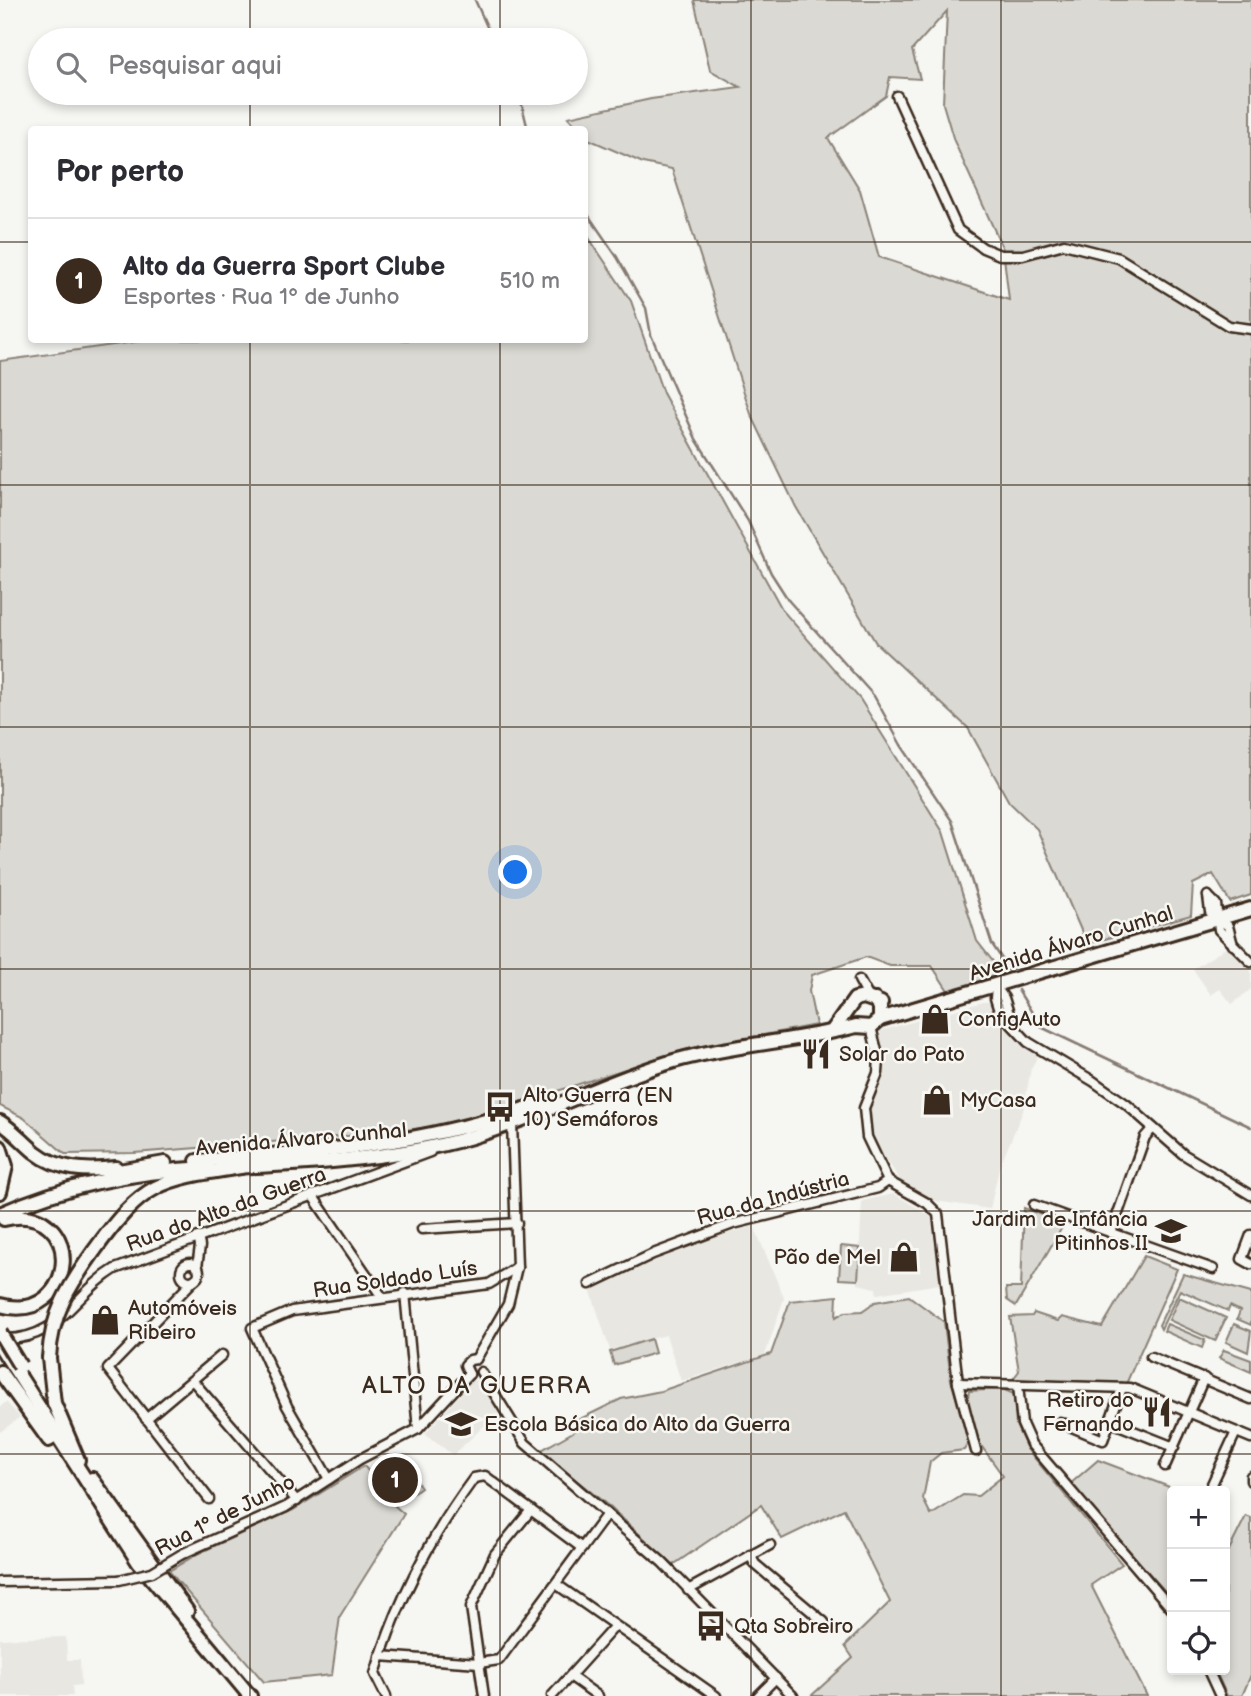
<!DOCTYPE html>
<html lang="pt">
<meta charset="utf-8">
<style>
:root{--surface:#fff;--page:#f7f7f7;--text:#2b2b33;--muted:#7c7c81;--line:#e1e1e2;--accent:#3b2a1e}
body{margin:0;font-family:"Balsamiq Sans",sans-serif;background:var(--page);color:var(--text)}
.controls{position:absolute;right:21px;bottom:21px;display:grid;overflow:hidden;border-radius:7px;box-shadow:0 4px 10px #0003}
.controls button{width:63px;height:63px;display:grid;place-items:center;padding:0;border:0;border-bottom:2px solid var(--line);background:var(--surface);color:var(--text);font:35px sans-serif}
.you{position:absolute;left:516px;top:873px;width:24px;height:24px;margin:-18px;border:5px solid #fff;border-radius:50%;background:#1a73e8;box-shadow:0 0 0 10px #1a73e833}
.badge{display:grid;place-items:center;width:46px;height:46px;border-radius:50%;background:var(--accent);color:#fff;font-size:23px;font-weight:700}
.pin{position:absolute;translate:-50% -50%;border:4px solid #fff;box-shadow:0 2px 7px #0006}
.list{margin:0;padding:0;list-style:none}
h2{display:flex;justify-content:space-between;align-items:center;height:91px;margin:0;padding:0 28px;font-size:30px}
h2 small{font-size:23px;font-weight:400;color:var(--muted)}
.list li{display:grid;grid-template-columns:46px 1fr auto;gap:21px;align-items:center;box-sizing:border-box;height:126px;padding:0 28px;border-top:2px solid var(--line)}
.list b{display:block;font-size:26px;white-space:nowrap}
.list p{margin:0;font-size:23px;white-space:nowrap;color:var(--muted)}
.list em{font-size:23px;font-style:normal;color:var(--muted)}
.icon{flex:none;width:38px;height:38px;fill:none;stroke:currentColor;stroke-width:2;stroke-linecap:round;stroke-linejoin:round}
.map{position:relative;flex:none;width:1251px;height:1696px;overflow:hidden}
.search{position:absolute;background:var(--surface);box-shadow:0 4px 10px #0003;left:28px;top:28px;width:560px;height:77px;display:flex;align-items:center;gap:18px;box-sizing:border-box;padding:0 24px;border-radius:38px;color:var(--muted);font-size:26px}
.panel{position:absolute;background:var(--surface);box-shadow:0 4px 10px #0003;left:28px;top:126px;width:560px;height:217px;border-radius:7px}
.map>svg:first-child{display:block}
.built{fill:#e8e7e2}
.green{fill:#dad9d3;stroke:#8a8278;stroke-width:2;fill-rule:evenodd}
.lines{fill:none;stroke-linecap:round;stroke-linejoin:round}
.stream{stroke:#857a71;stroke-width:2.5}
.minor-casing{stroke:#3b2a1e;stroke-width:13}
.primary-casing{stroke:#3b2a1e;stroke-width:18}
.trunk-casing{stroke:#3b2a1e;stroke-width:18}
.minor{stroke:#f6f6f2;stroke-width:8}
.primary{stroke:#f6f6f2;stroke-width:12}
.trunk{stroke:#f6f6f2;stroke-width:12}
.minor-bridge-casing{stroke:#3b2a1e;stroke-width:13;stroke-linecap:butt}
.trunk-bridge-casing{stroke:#3b2a1e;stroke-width:18;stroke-linecap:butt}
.minor-bridge{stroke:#f6f6f2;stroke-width:8}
.trunk-bridge{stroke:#f6f6f2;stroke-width:12}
.grid{fill:none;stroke:#3b2a1e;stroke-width:2;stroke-opacity:0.55}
.labels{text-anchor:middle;stroke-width:5;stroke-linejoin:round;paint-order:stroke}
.street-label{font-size:21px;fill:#3b2a1e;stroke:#f6f6f2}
.poi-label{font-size:21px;fill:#3b2a1e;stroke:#f6f6f2;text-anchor:start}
.quarter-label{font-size:24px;letter-spacing:2px;fill:#3b2a1e;stroke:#f6f6f2}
</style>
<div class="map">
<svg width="1251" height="1696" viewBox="0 0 1251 1696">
<rect width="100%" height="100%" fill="#f6f6f2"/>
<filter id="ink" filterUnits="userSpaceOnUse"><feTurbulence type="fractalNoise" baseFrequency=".0143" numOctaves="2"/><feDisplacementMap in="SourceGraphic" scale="14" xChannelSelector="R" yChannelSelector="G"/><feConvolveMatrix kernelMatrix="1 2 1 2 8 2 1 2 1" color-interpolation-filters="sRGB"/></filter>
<g filter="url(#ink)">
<!-- built -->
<g class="built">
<polygon points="1229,946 1251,969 1251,989 1232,1004 1220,989 1211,995 1193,969"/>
<polygon points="1009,1001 1011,1012 1020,1028 1044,1046 1031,1068 1023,1111 999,1168 990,1209 929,1200 906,1189 876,1144 870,1128 870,1105 883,1073 880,1031 983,1002"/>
<polygon points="894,1194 931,1216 940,1284 877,1294 876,1288 858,1284 862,1201"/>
<polygon points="754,1226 784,1298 765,1355 681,1381 666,1335 610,1350 590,1289 701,1241"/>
<polygon points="473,1380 482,1382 498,1413 453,1455 425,1434"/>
<polygon points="6,1402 20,1417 0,1432 0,1407"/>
<polygon points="66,1637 67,1660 80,1660 81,1685 72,1686 73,1696 0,1696 0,1639"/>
</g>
<!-- green -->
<g class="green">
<path d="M694,0h557v895l-21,7 -17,-28 -20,10 -2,31 -104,29 -50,-115 -28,-27 -41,-74 -92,-85 -80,-136 -45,-93 -79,-245 -29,-6 -55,-24 -4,-9 -5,-1 -11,-12 83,-18 89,-12 -30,-17zM947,11l-4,93 11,37 49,108 6,51 -130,-43 -19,-67 -32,-52 58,-42 4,-19 30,2 -8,-29z"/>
<polygon points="585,232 631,301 663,393 783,611 860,699 943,832 977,941 1002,973 949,992 932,966 890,966 866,957 812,975 809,991 816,1025 684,1050 458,1123 385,1133 134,1153 65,1154 24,1118 0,1106 0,361 148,340 584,340"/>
<polygon points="1024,1208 1064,1224 1016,1306 1007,1300 1006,1288 1021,1288"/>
<polygon points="841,1246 860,1248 858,1280 839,1279"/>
<polygon points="1144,1256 1177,1269 1126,1384 1013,1379 1019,1371 1010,1317 1032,1316 1034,1313 1058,1321 1062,1317 1102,1327"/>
<polygon points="1183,1274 1251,1293 1251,1325 1237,1319 1240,1311 1230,1306 1228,1311 1180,1290 1161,1329 1159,1325"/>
<polygon points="837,1296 836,1317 845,1312 862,1311 875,1302 909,1296 944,1322 951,1380 969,1442 964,1450 941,1453 930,1462 923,1499 931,1515 963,1495 978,1496 1003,1476 982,1447 979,1448 967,1402 969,1391 1002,1389 1014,1394 1016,1425 1027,1449 1122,1564 1091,1585 1147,1696 811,1696 853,1658 845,1646 890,1602 844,1509 782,1539 761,1505 673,1565 611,1508 540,1451 580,1428 576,1421 621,1399 661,1391 771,1354 790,1301"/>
<polygon points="1179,1297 1226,1318 1215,1341 1169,1320"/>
<polygon points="1167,1324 1205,1340 1202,1348 1164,1331"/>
<polygon points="1234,1324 1251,1331 1248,1352 1226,1342"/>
<polygon points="651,1339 655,1353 614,1365 610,1352"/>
<polygon points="1224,1350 1251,1360 1251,1372 1219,1358"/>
<polygon points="396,1455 421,1487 395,1506 404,1514 340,1616 332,1675 264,1682 169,1571 199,1553 293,1510 364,1466 370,1473"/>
<polygon points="1098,1460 1180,1491 1172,1491 1172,1599 1070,1484"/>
<polygon points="1246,1516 1251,1518 1251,1675 1242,1696 1227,1696 1215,1670 1225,1670 1225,1558"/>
</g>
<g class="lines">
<!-- stream -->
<g class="stream">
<polyline points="475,0 493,40"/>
<polyline points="519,93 528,130"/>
<polyline points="584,209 617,257 646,308 651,335 696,439 748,521 771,573 789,601 874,696 901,745 952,821 992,944 1012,974"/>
<polyline points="1018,990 1041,1027 1251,1127"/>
</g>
<!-- minor casing -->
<g class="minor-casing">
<g id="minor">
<polyline points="897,96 958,230 983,248 1000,255 1023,255 1064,244 1119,258 1229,326 1251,329"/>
<polyline points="1208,896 1216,904 1219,930 1251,962"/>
<polyline points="1208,896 1210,912 1228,926 1233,945"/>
<polyline points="859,980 869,998"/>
<polyline points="996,986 995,998 999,1011 1028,1042 1093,1081 1126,1104 1183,1154 1251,1195"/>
<polyline points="996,987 1004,998 1012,1023"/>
<polyline points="871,1027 879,1059 878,1073 864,1108 867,1137 888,1181 927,1203 938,1214 958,1383 976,1451"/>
<polyline points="312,1195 382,1297"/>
<polyline points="1034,1205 1213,1269"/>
<polyline points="422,1229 517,1223"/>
<polyline points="1111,1233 1145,1137 1153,1128"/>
<polyline points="1251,1235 1242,1259 1251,1264"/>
<circle cx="190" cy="1272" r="9"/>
<polyline points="197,1267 200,1246 198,1237"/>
<polyline points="195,1279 108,1369 209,1499"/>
<polyline points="590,1284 653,1254 733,1224 878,1188 888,1181"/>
<polyline points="405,1293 418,1429"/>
<path d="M2,1339c58,2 70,-44 113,-70l315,-117"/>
<polyline points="1151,1357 1251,1399"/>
<polyline points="476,1359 508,1304 517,1267 512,1123"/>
<polyline points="481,1372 525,1443 662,1562 793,1696"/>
<polyline points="469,1374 465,1365 470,1360 476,1359"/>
<polyline points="193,1381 297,1501"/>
<polyline points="958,1383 1130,1388 1251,1438"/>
<polyline points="1018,1385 1022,1424 1031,1444 1172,1609"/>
<polyline points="146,1419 222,1355"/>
<polyline points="1060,1422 1103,1440 1122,1388"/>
<polyline points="1111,1422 1174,1447"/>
<polyline points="1165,1466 1204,1378"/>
<polyline points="1251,1476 1251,1481"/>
<polyline points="329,1479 287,1406 252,1328 292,1311 489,1284 517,1267"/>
<polyline points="1212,1484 1236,1432"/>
<polyline points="182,1554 286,1507 360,1459 418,1429 469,1374"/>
<polyline points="750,1555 755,1564 824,1622"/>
<polyline points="0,1582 119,1580"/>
<polyline points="556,1584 716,1696"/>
<polyline points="688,1590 770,1545"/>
<polyline points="380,1656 479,1663 499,1660 607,1514"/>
<polyline points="1208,1670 1220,1696"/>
<polyline points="570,1676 598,1696"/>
<path d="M386,1696l-11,-22c21,-70 56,-138 99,-196l11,-2 97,72"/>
<polyline points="484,1696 471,1607 495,1554 531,1510"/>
<polyline points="552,1696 614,1627"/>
<polyline points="758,1696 776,1678"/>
</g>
</g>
<!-- primary casing -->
<g class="primary-casing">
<g id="primary">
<polyline points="880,1019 1251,909"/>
<polyline points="833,1030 855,999 864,997 881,1003"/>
<path d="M0,1122c13,8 23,20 35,30 24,19 52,19 81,16"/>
<polyline points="0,1147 6,1166 0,1192"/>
<path d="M197,1161c87,-7 176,-12 261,-33 28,-6 55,-16 83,-24"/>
<path d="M231,1167c79,-3 179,-9 253,-34 65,-21 125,-53 190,-72 59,-17 122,-19 182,-35l15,1 9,-8v-12l-5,-7"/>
<polyline points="107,1173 165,1163"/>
<path d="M0,1214c65,-29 139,-43 209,-46"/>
<path d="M0,1305c79,22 87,-106 4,-86"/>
</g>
</g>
<!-- trunk casing -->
<g class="trunk-casing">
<g id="trunk">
<path d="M94,1251c50,-69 64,-71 147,-84"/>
<polyline points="0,1346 139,1563 250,1696"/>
<polyline points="49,1358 54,1403 78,1460"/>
<polyline points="0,1372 49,1440"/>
<polyline points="92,1479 187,1611"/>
</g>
</g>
<!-- minor -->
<use href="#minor" class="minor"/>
<!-- primary -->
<use href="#primary" class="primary"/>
<!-- trunk -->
<use href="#trunk" class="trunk"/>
<!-- minor-bridge casing -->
<g class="minor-bridge-casing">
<polyline id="minor-bridge" points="119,1580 152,1572 182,1554"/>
</g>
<!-- trunk-bridge casing -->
<g class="trunk-bridge-casing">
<g id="trunk-bridge">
<polyline points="0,1333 20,1366"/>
<path d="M49,1358c2,-44 20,-72 45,-107"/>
</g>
</g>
<!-- minor-bridge -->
<use href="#minor-bridge" class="minor-bridge"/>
<!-- trunk-bridge -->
<use href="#trunk-bridge" class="trunk-bridge"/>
</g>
</g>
<!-- grid -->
<path class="grid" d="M250,0v40M500,0v40M751,0v1696M1001,0v1696M250,93v37M500,93v37M0,242h32M584,242h667M250,340v1356M500,340v1356M0,485h1251M0,727h1251M0,969h1251M0,1211h1251M0,1454h1251"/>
<!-- icons -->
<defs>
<g id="shop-bare" transform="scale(2.415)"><path d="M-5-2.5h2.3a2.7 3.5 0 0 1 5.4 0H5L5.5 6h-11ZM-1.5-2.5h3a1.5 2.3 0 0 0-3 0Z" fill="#3b2a1e" stroke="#f6f6f2" stroke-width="2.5" paint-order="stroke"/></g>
<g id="restaurant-bare" transform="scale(2.415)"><path d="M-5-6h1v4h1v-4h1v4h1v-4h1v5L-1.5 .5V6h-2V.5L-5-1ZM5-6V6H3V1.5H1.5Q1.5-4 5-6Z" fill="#3b2a1e" stroke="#f6f6f2" stroke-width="2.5" paint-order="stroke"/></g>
<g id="bus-bare" transform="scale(2.415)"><path d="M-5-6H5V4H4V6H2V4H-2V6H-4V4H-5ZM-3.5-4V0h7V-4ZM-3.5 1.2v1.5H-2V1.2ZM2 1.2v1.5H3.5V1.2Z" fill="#3b2a1e" stroke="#f6f6f2" stroke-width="2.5" paint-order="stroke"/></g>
<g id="school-bare" transform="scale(2.415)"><path d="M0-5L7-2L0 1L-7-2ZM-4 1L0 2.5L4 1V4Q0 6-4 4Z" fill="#3b2a1e" stroke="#f6f6f2" stroke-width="2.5" paint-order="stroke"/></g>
</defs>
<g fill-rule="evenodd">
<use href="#shop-bare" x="935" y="1019"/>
<use href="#restaurant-bare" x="816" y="1054"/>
<use href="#shop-bare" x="937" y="1100"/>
<use href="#bus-bare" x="500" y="1107"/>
<use href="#school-bare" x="1171" y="1231"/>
<use href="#shop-bare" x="904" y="1257"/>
<use href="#shop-bare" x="105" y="1320"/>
<use href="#restaurant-bare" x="1157" y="1412"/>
<use href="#school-bare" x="461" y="1424"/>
<use href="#bus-bare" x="711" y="1626"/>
</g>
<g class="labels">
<!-- street labels -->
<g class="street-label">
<text transform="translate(1071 943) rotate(-17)" y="7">Avenida Álvaro Cunhal</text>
<text transform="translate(301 1139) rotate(-5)" y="7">Avenida Álvaro Cunhal</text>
<text transform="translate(773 1198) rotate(-15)" y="7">Rua da Indústria</text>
<text transform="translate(226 1209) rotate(-20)" y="7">Rua do Alto da Guerra</text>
<text transform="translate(395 1279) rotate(-8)" y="7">Rua Soldado Luís</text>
<text transform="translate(225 1515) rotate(-27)" y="7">Rua 1º de Junho</text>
</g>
<!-- poi labels -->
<g class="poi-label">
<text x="958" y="1026">ConfigAuto</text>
<text x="839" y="1061">Solar do Pato</text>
<text x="523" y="1102">Alto Guerra (EN<tspan x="523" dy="24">10) Semáforos</tspan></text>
<text x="960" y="1107">MyCasa</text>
<text x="1148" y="1226" text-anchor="end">Jardim de Infância<tspan x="1148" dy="24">Pitinhos II</tspan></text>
<text x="881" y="1264" text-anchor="end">Pão de Mel</text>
<text x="128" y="1315">Automóveis<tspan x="128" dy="24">Ribeiro</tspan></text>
<text x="1134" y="1407" text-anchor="end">Retiro do<tspan x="1134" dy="24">Fernando</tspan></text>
<text x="484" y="1431">Escola Básica do Alto da Guerra</text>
<text x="734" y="1633">Qta Sobreiro</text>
</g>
<!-- quarter labels -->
<g class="quarter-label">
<text x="477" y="1393">ALTO DA GUERRA</text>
</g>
</g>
</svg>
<div class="controls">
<button>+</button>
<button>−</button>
<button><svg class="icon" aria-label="locate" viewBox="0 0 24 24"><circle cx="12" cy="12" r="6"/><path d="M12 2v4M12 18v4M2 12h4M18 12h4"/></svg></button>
</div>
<div class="you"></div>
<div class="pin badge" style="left:395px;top:1480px">1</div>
<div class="search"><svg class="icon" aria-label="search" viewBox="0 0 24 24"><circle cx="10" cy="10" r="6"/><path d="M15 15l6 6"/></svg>Pesquisar aqui</div>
<section class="panel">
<h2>Por perto<small></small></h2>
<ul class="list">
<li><span class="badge">1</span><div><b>Alto da Guerra Sport Clube</b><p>Esportes · Rua 1º de Junho</p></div><em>510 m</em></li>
</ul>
</section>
</div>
